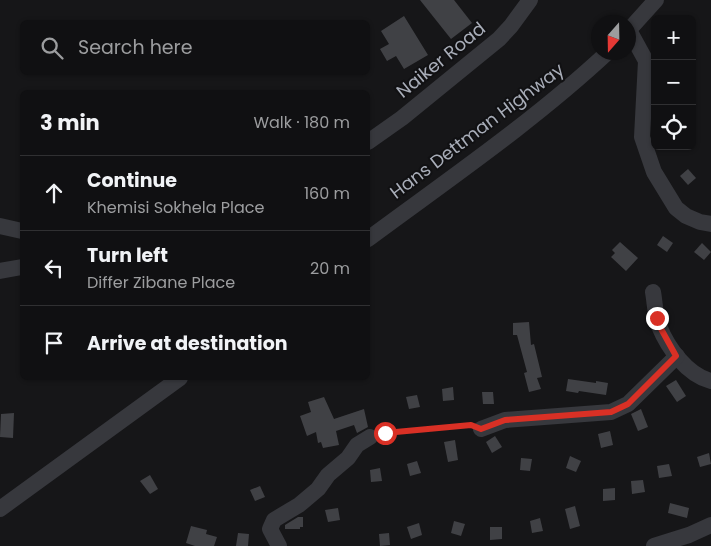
<!DOCTYPE html>
<meta charset="utf-8">
<style>
:root{--surface:#101012;--page:#19191b;--text:#f1f3f6;--muted:#9c9d9f;--line:#303032}
body{margin:0;font-family:Poppins,sans-serif;background:var(--page);color:var(--text)}
.controls{position:absolute;right:15px;top:15px;display:grid;overflow:hidden;border-radius:8px;box-shadow:0 1px 4px #0004}
.controls button{width:45px;height:45px;display:grid;place-items:center;padding:0;border:0;border-bottom:1px solid var(--line);background:var(--surface);color:var(--text);font:25px sans-serif}
.compass{position:absolute;left:591px;top:15px;width:45px;height:45px;border-radius:50%;background:var(--surface);box-shadow:0 1px 4px #0004;rotate:200deg}
.stop{position:absolute;width:15px;height:15px;margin:-11px;border:4px solid #d93025;border-radius:50%;background:#fff}
.stop.end{background:#d93025;border-color:#fff;box-shadow:0 1px 5px #0008}
.list{margin:0;padding:0;list-style:none}
h2{display:flex;justify-content:space-between;align-items:center;height:65px;margin:0;padding:0 20px;font-size:21px}
h2 small{font-size:16px;font-weight:400;color:var(--muted)}
.list li{display:grid;grid-template-columns:32px 1fr auto;gap:15px;align-items:center;box-sizing:border-box;height:75px;padding:0 20px;border-top:1px solid var(--line)}
.list b{display:block;font-size:19px;white-space:nowrap}
.list p{margin:0;font-size:16px;white-space:nowrap;color:var(--muted)}
.list em{font-size:16px;font-style:normal;color:var(--muted)}
.icon{flex:none;width:28px;height:28px;fill:none;stroke:currentColor;stroke-width:2;stroke-linecap:round;stroke-linejoin:round}
.map{position:relative;flex:none;width:711px;height:546px;overflow:hidden}
.search{position:absolute;background:var(--surface);box-shadow:0 1px 4px #0004;left:20px;top:20px;width:350px;height:55px;display:flex;align-items:center;gap:12px;box-sizing:border-box;padding:0 18px;border-radius:8px;color:var(--muted);font-size:19px}
.panel{position:absolute;background:var(--surface);box-shadow:0 1px 4px #0004;left:20px;top:90px;width:350px;height:290px;border-radius:8px}
.map>svg:first-child{display:block}
.building{fill:#404145}
.lines{fill:none;stroke-linecap:round;stroke-linejoin:round}
.path{stroke:#3d3f44;stroke-width:2.5;stroke-dasharray:2.5 4;stroke-linecap:butt}
.minor{stroke:#37383d;stroke-width:16}
.route{stroke:#d93025;stroke-width:6}
.labels{text-anchor:middle;stroke-width:4;stroke-linejoin:round;paint-order:stroke}
.street-label{font-size:18px;fill:#a8adb8;stroke:#111113}
</style>
<div class="map">
<svg width="711" height="546" viewBox="0 0 711 546">
<rect width="100%" height="100%" fill="#161618"/>
<!-- building -->
<g class="building">
<polygon points="420,0 454,0 472,23 451,39"/>
<polygon points="404,16 428,55 404,69 396,56 387,61 380,49 389,44 381,31"/>
<polygon points="688,169 696,178 688,185 680,176"/>
<polygon points="663,236 673,243 667,252 657,245"/>
<polygon points="620,242 638,258 626,271 611,257 615,253 612,250"/>
<polygon points="702,243 711,252 704,260 694,252"/>
<polygon points="529,322 531,345 534,344 542,377 537,378 541,389 529,392 524,373 527,372 517,335 513,335 513,323"/>
<polygon points="568,379 596,383 596,381 608,383 606,395 579,391 578,393 566,391"/>
<polygon points="676,380 686,396 677,402 666,386"/>
<polygon points="453,387 454,400 443,401 442,389"/>
<polygon points="482,392 493,392 494,404 483,404"/>
<polygon points="417,395 420,407 409,409 406,397"/>
<polygon points="324,397 334,419 364,409 368,427 357,433 354,425 336,431 339,445 323,448 321,442 318,443 316,432 307,436 300,416 311,412 308,402"/>
<polygon points="641,409 648,427 638,431 631,414"/>
<polygon points="14,413 13,438 0,437 1,414"/>
<polygon points="610,431 613,445 601,448 598,434"/>
<polygon points="495,436 502,447 492,453 486,442"/>
<polygon points="455,440 458,460 448,462 444,442"/>
<polygon points="709,453 711,464 700,467 697,457"/>
<polygon points="570,456 581,461 576,472 566,468"/>
<polygon points="521,458 532,459 530,471 520,470"/>
<polygon points="417,461 421,473 410,476 407,464"/>
<polygon points="669,464 672,476 659,478 657,466"/>
<polygon points="380,468 382,481 371,482 370,470"/>
<polygon points="150,475 158,489 150,494 140,481"/>
<polygon points="643,480 645,492 632,494 631,481"/>
<polygon points="260,486 265,497 255,501 250,490"/>
<polygon points="615,488 615,500 603,501 603,489"/>
<polygon points="670,503 689,508 687,518 668,513"/>
<polygon points="575,506 580,526 570,529 565,509"/>
<polygon points="338,508 340,520 328,522 325,510"/>
<polygon points="298,517 303,517 303,527 300,527 300,529 285,529 285,525"/>
<polygon points="540,518 543,531 532,533 530,521"/>
<polygon points="454,521 465,524 461,536 451,533"/>
<polygon points="419,523 422,535 411,539 407,527"/>
<polygon points="191,526 207,530 206,534 217,537 214,546 195,546 186,543"/>
<polygon points="490,527 502,527 502,539 490,540"/>
<polygon points="238,533 249,534 248,546 236,546"/>
<polygon points="389,533 390,545 380,546 379,534"/>
</g>
<g class="lines">
<!-- path -->
<polyline class="path" points="383,434 467,425"/>
<!-- minor -->
<g class="minor">
<polyline points="629,30 646,61 642,137 654,172 676,208 686,216 700,222 711,224"/>
<polyline points="628,31 656,0"/>
<polyline points="368,142 402,118 499,39 511,26 530,0"/>
<polyline points="0,226 22,231"/>
<path d="M368,239c81,-60 166,-118 240,-187"/>
<polyline points="0,271 22,267"/>
<path d="M653,292c2,11 2,23 6,34 9,22 28,49 52,55"/>
<polyline points="481,429 505,420 611,412 628,404 677,356"/>
<polyline points="0,509 180,378"/>
<polyline points="279,546 270,529 274,520 299,505 318,489 328,475 348,458 357,445 370,437"/>
<polyline points="654,546 689,535 711,525"/>
</g>
</g>
<g class="lines">
<!-- route -->
<polyline class="route" points="385,433 471,425 481,429 505,420 611,412 628,404 676,356 660,327 657,318"/>
</g>
<g class="labels">
<!-- street labels -->
<g class="street-label">
<text transform="translate(441 60) rotate(-39)" y="6">Naiker Road</text>
<text transform="translate(477 131) rotate(-37)" y="6">Hans Dettman Highway</text>
</g>
</g>
</svg>
<div class="controls">
<button>+</button>
<button>−</button>
<button><svg class="icon" aria-label="locate" viewBox="0 0 24 24"><circle cx="12" cy="12" r="6"/><path d="M12 2v4M12 18v4M2 12h4M18 12h4"/></svg></button>
</div>
<svg class="compass" viewBox="-18 -18 36 36"><path d="M0-13l5 13h-10z" fill="#e53935"/><path d="M0 13l5-13h-10z" fill="#9c9d9f"/></svg>
<div class="stop" style="left:385px;top:433px"></div>
<div class="stop end" style="left:657px;top:318px"></div>
<div class="search"><svg class="icon" aria-label="search" viewBox="0 0 24 24"><circle cx="10" cy="10" r="6"/><path d="M15 15l6 6"/></svg>Search here</div>
<section class="panel">
<h2>3 min<small>Walk · 180 m</small></h2>
<ul class="list">
<li><svg class="icon" aria-label="ahead" viewBox="0 0 24 24"><path d="M12 20V5M6 11l6-6 6 6"/></svg><div><b>Continue</b><p>Khemisi Sokhela Place</p></div><em>160 m</em></li>
<li><svg class="icon" aria-label="left" viewBox="0 0 24 24"><path d="M17 20v-9H6M10 6l-5 5 5 5"/></svg><div><b>Turn left</b><p>Differ Zibane Place</p></div><em>20 m</em></li>
<li><svg class="icon" aria-label="arrive" viewBox="0 0 24 24"><path d="M6 21V4h12l-3 4 3 4H6"/></svg><div><b>Arrive at destination</b></div></li>
</ul>
</section>
</div>
